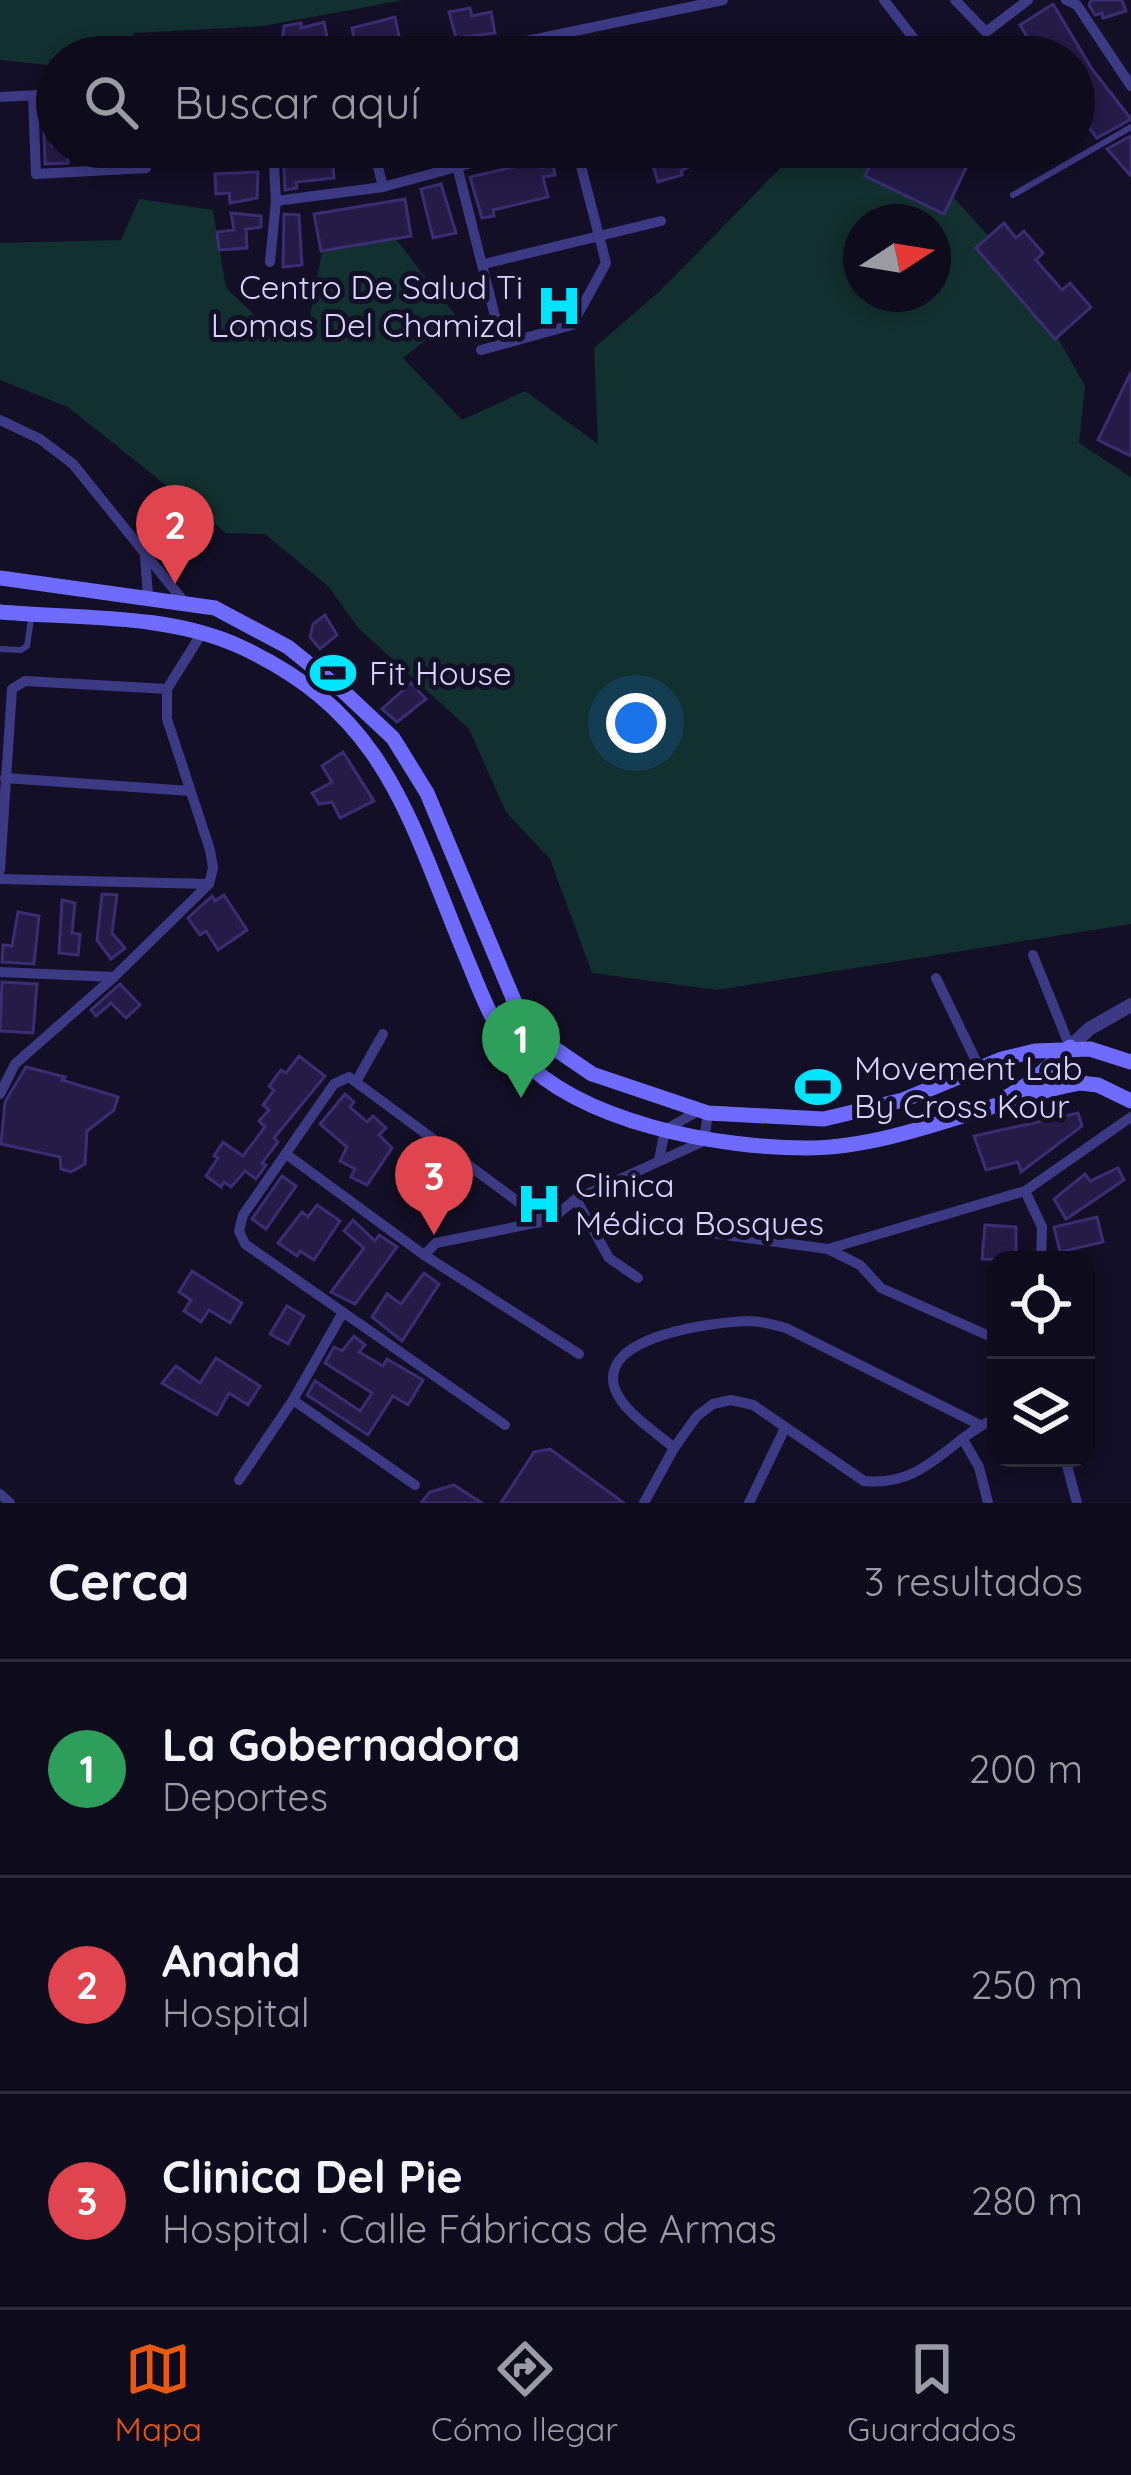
<!DOCTYPE html>
<html lang="es">
<meta charset="utf-8">
<style>
:root{--surface:#0e0b1c;--page:#171425;--text:#f1f3f6;--muted:#9b9ba3;--line:#2e2b3b;--accent:#ea580c}
body{margin:0;font-family:Quicksand,sans-serif;background:var(--page);color:var(--text)}
.controls{position:absolute;right:36px;bottom:36px;display:grid;overflow:hidden;border-radius:24px;box-shadow:0 6px 18px #0003}
.controls button{width:108px;height:108px;display:grid;place-items:center;padding:0;border:0;border-bottom:3px solid var(--line);background:var(--surface);color:var(--text);font:60px sans-serif}
.compass{position:absolute;left:843px;top:204px;width:108px;height:108px;border-radius:50%;background:var(--surface);box-shadow:0 6px 18px #0003;rotate:78deg}
.you{position:absolute;left:636px;top:723px;width:42px;height:42px;margin:-30px;border:9px solid #fff;border-radius:50%;background:#1a73e8;box-shadow:0 0 0 18px #1a73e833}
.badge{display:grid;place-items:center;width:78px;height:78px;border-radius:50%;background:var(--accent);color:#fff;font-size:39px;font-weight:700}
.pin{position:absolute;translate:-50% -99px;filter:drop-shadow(0 3px 6px #0008)}
.pin::after{content:'';position:absolute;top:63px;width:42px;height:36px;background:inherit;clip-path:polygon(0 0,100% 0,50% 100%)}
.list{margin:0;padding:0;list-style:none}
h2{display:flex;justify-content:space-between;align-items:center;height:156px;margin:0;padding:0 48px;font-size:51px}
h2 small{font-size:39px;font-weight:400;color:var(--muted)}
.list li{display:grid;grid-template-columns:78px 1fr auto;gap:36px;align-items:center;box-sizing:border-box;height:216px;padding:0 48px;border-top:3px solid var(--line)}
.list b{display:block;font-size:45px;white-space:nowrap}
.list p{margin:0;font-size:39px;white-space:nowrap;color:var(--muted)}
.list em{font-size:39px;font-style:normal;color:var(--muted)}
.icon{flex:none;width:66px;height:66px;fill:none;stroke:currentColor;stroke-width:2;stroke-linecap:round;stroke-linejoin:round}
.map{position:relative;flex:none;width:1131px;height:1503px;overflow:hidden}
.search{position:absolute;background:var(--surface);box-shadow:0 6px 18px #0003;left:36px;right:36px;top:36px;height:132px;display:flex;align-items:center;gap:30px;box-sizing:border-box;padding:0 42px;border-radius:66px;color:var(--muted);font-size:45px}
.sheet{height:804px;background:var(--surface)}
nav{display:flex;justify-content:space-around;align-items:center;box-sizing:border-box;height:168px;border-top:3px solid var(--line);background:var(--surface);font-size:33px;color:var(--muted)}
nav a{display:grid;justify-items:center;gap:6px}
nav .on{color:var(--accent)}
.map>svg:first-child{display:block}
.green{fill:#12302f;fill-rule:evenodd}
.building{fill:#241b47;stroke:#3b2d73;stroke-width:3}
.lines{fill:none;stroke-linecap:round;stroke-linejoin:round}
.service{stroke:#3d3a85;stroke-width:6}
.minor{stroke:#3d3a85;stroke-width:10}
.tertiary{stroke:#3d3a85;stroke-width:14}
.secondary{stroke:#6f6bff;stroke-width:15}
.labels{text-anchor:middle;stroke-width:10;stroke-linejoin:round;paint-order:stroke}
.poi-label{font-size:33px;fill:#d9d4ff;stroke:#130f26;text-anchor:start}
</style>
<div class="map">
<svg width="1131" height="1503" viewBox="0 0 1131 1503">
<rect width="100%" height="100%" fill="#130f26"/>
<!-- green -->
<g class="green">
<polygon points="0,0 404,0 263,26 133,33 129,57 57,57 57,66 0,60"/>
<path d="M801,147h107l113,125 64,114 -6,57 52,34v447l-414,66 -125,-17 -42,-114 -44,-47 -37,-83 -111,-101 -29,-41 -64,-53 -39,-1 -158,-126 -68,-27v-137l121,-3 18,-41 74,11 13,78 37,35 46,-1 16,-86 55,-17 76,97 -53,42 59,62 63,-29 73,53 -4,-96 67,-58zM861,222h72v72h-72z"/>
</g>
<!-- building -->
<g class="building">
<polygon points="1091,0 1122,0 1126,11 1103,18 1102,13 1095,15 1089,5"/>
<polygon points="1053,4 1092,69 1131,119 1097,138 1074,109 1074,57 1039,57 1020,25"/>
<polygon points="470,8 472,16 491,12 495,33 456,38 449,12"/>
<polygon points="395,17 400,41 419,40 423,53 358,57 352,28"/>
<polygon points="324,22 331,57 280,57 284,26 301,23 301,28"/>
<polygon points="215,39 216,57 157,57 155,43"/>
<polygon points="51,129 52,146 67,147 68,163 45,164 44,130"/>
<polygon points="1131,136 1131,176 1107,149"/>
<polygon points="283,147 303,147 305,159 332,156 334,178 296,182 297,188 285,190"/>
<polygon points="620,147 701,147 705,158 681,171 682,175 658,182 650,156 612,166 611,162 598,166 595,154"/>
<polygon points="879,147 976,147 944,214 865,176"/>
<polygon points="539,161 541,168 553,165 555,175 543,177 548,197 493,210 494,216 482,218 470,177"/>
<polygon points="258,172 257,198 230,203 229,193 216,194 215,174"/>
<polygon points="441,184 456,233 433,238 421,189"/>
<polygon points="405,199 411,236 321,251 314,214"/>
<polygon points="231,213 261,216 261,227 246,229 247,248 219,250 217,232 234,230"/>
<polygon points="284,214 299,215 302,265 283,267"/>
<polygon points="1004,223 1016,238 1024,231 1043,253 1036,260 1062,290 1070,283 1091,307 1055,339 976,248"/>
<polygon points="1131,372 1131,456 1098,440"/>
<polygon points="325,615 337,635 320,649 310,637 313,624"/>
<polygon points="411,683 426,699 397,722 382,709"/>
<polygon points="343,752 374,801 340,818 332,802 319,804 312,793 332,782 322,766"/>
<polygon points="102,894 117,895 112,933 125,948 111,959 97,940"/>
<polygon points="224,895 247,930 218,950 206,931 200,935 188,918 212,896 215,901"/>
<polygon points="62,900 75,903 72,933 80,934 78,955 59,953"/>
<polygon points="18,912 39,916 34,964 2,962 3,945 12,946"/>
<polygon points="2,982 37,984 33,1033 0,1031"/>
<polygon points="120,984 140,1005 126,1018 111,1003 96,1016 91,1010"/>
<polygon points="299,1056 325,1076 274,1138 278,1142 262,1163 266,1165 256,1179 245,1171 231,1187 224,1182 221,1187 206,1176 218,1158 214,1156 223,1142 243,1156 265,1127 259,1121 269,1110 263,1105 274,1090 269,1086 281,1070 286,1073"/>
<polygon points="26,1067 65,1077 62,1080 118,1097 114,1110 87,1131 85,1164 71,1172 61,1169 60,1157 1,1144 5,1102"/>
<polygon points="345,1094 354,1102 350,1107 367,1122 373,1116 386,1128 379,1135 392,1148 367,1185 351,1177 355,1169 340,1161 347,1147 320,1124"/>
<polygon points="1078,1113 1082,1126 1021,1172 1018,1162 986,1170 974,1136"/>
<polygon points="1118,1168 1124,1180 1066,1219 1054,1199 1085,1174 1090,1181"/>
<polygon points="282,1176 296,1186 266,1229 252,1219"/>
<polygon points="317,1205 340,1221 314,1260 300,1251 297,1256 278,1243 302,1212 308,1217"/>
<polygon points="1097,1217 1103,1242 1060,1252 1054,1227"/>
<polygon points="353,1220 375,1241 379,1235 397,1247 355,1304 331,1292 364,1248 344,1231"/>
<polygon points="985,1225 1016,1227 1016,1260 982,1259"/>
<polygon points="192,1271 242,1303 230,1323 209,1310 201,1322 184,1311 191,1300 179,1292"/>
<polygon points="424,1273 439,1284 402,1341 372,1317 387,1294 401,1304"/>
<polygon points="287,1306 304,1316 288,1344 270,1334"/>
<polygon points="354,1336 365,1345 359,1352 383,1366 387,1359 423,1380 408,1405 393,1396 368,1435 307,1395 315,1381 360,1411 372,1393 325,1363 334,1347 342,1351"/>
<polygon points="216,1358 260,1386 248,1405 229,1393 217,1415 162,1383 176,1366 200,1383"/>
<polygon points="550,1449 624,1503 501,1503 534,1452"/>
<polygon points="454,1485 482,1503 421,1503 430,1492"/>
</g>
<g class="lines">
<!-- service -->
<g class="service">
<polyline points="1013,195 1131,127"/>
<polyline points="0,649 21,650 27,646 31,619"/>
</g>
<!-- minor -->
<g class="minor">
<polyline points="884,0 928,57"/>
<polyline points="955,0 986,32 1028,0"/>
<polyline points="1066,0 1077,5 1131,86"/>
<polyline points="548,38 553,57"/>
<polyline points="450,57 723,0"/>
<polyline points="33,96 36,174 146,168 144,147"/>
<polyline points="0,97 57,94"/>
<polyline points="373,147 383,187"/>
<polyline points="457,166 502,344"/>
<polyline points="276,201 383,187 530,147"/>
<polyline points="270,262 276,201 273,147"/>
<polyline points="484,264 661,221"/>
<polyline points="481,350 572,325 606,263 576,147"/>
<polyline points="0,420 40,439 73,464 185,603"/>
<polyline points="145,557 148,596"/>
<polyline points="5,778 190,791"/>
<polyline points="0,870 12,689 25,681 167,689"/>
<polyline points="0,879 209,884"/>
<polyline points="1033,955 1070,1047"/>
<polyline points="0,972 114,977"/>
<polyline points="936,978 980,1069"/>
<polyline points="357,1080 383,1034"/>
<polyline points="0,1094 15,1064 114,977 209,884 213,868 210,850 167,719 167,689 202,633"/>
<polyline points="286,1154 424,1255 579,1354"/>
<polyline points="659,1160 665,1130 698,1111"/>
<polyline points="1025,1191 1042,1227 1041,1260"/>
<polyline points="576,1199 609,1258 638,1278"/>
<polyline points="718,1234 828,1249 1025,1191 1131,1117"/>
<polyline points="828,1249 860,1265 881,1288 996,1339"/>
<polyline points="424,1255 436,1243 550,1220 576,1199 704,1141 708,1113"/>
<polyline points="293,1400 415,1485"/>
<polyline points="505,1425 245,1244 239,1231 243,1215 334,1084 349,1077 536,1215 550,1220"/>
<polyline points="964,1441 979,1467 988,1503"/>
<path d="M674,1448c-18,-16 -51,-36 -59,-59 -19,-54 101,-67 134,-68 12,0 25,4 37,7l194,97"/>
<polyline points="1065,1458 1077,1503"/>
<polyline points="239,1480 293,1400 342,1314"/>
<polyline points="0,1494 10,1503"/>
<path d="M644,1503l30,-55 23,-32 16,-12 18,-4 22,5 111,76c62,6 83,-41 132,-63"/>
<polyline points="749,1503 785,1428"/>
</g>
<!-- tertiary -->
<polyline class="tertiary" points="1070,1047 1089,1029 1131,1005"/>
<!-- secondary -->
<g class="secondary">
<polyline points="0,578 215,608 288,647 344,692 393,738 427,793 518,1010 545,1042 592,1074 708,1113 824,1119 903,1100 1002,1059 1035,1051 1090,1049 1131,1062"/>
<path d="M0,612c79,7 167,1 241,35 145,67 167,170 223,305 15,35 28,76 55,104 63,67 199,92 287,92 91,0 185,-48 274,-65l18,2 33,16"/>
<polyline points="1007,1097 1031,1082 1070,1047"/>
</g>
</g>
<!-- icons -->
<defs>
<g id="hospital-bare" transform="scale(3.6)"><path d="M-5-5h3v3.5h4V-5h3V5h-3V1.5h-4V5h-3Z" fill="#00e5ff" stroke="#130f26" stroke-width="2.5" paint-order="stroke"/></g>
<g id="stadium-bare" transform="scale(3.6)"><path d="M0-5a6.5 5 0 1 0 0 10a6.5 5 0 1 0 0-10ZM-3.5-1.8h7v3.6h-7Z" fill="#00e5ff" stroke="#130f26" stroke-width="2.5" paint-order="stroke"/></g>
</defs>
<g fill-rule="evenodd">
<use href="#hospital-bare" x="559" y="306"/>
<use href="#stadium-bare" x="333" y="673"/>
<use href="#stadium-bare" x="818" y="1087"/>
<use href="#hospital-bare" x="539" y="1204"/>
</g>
<g class="labels">
<!-- poi labels -->
<g class="poi-label">
<text x="523" y="299" text-anchor="end">Centro De Salud Ti<tspan x="523" dy="38">Lomas Del Chamizal</tspan></text>
<text x="369" y="685">Fit House</text>
<text x="854" y="1080">Movement Lab<tspan x="854" dy="38">By Cross Kour</tspan></text>
<text x="575" y="1197">Clinica<tspan x="575" dy="38">Médica Bosques</tspan></text>
</g>
</g>
</svg>
<div class="controls">
<button><svg class="icon" aria-label="locate" viewBox="0 0 24 24"><circle cx="12" cy="12" r="6"/><path d="M12 2v4M12 18v4M2 12h4M18 12h4"/></svg></button>
<button><svg class="icon" aria-label="layers" viewBox="0 0 24 24"><path d="M12 4l9 5-9 5-9-5zM3 14l9 5 9-5"/></svg></button>
</div>
<svg class="compass" viewBox="-18 -18 36 36"><path d="M0-13l5 13h-10z" fill="#e53935"/><path d="M0 13l5-13h-10z" fill="#9b9ba3"/></svg>
<div class="you"></div>
<div class="pin badge" style="left:521px;top:1098px;background:#2e9e5b">1</div>
<div class="pin badge" style="left:175px;top:584px;background:#e0444e">2</div>
<div class="pin badge" style="left:434px;top:1235px;background:#e0444e">3</div>
<div class="search"><svg class="icon" aria-label="search" viewBox="0 0 24 24"><circle cx="10" cy="10" r="6"/><path d="M15 15l6 6"/></svg>Buscar aquí</div>
</div>
<section class="sheet">
<h2>Cerca<small>3 resultados</small></h2>
<ul class="list">
<li><span class="badge" style="background:#2e9e5b">1</span><div><b>La Gobernadora</b><p>Deportes</p></div><em>200 m</em></li>
<li><span class="badge" style="background:#e0444e">2</span><div><b>Anahd</b><p>Hospital</p></div><em>250 m</em></li>
<li><span class="badge" style="background:#e0444e">3</span><div><b>Clinica Del Pie</b><p>Hospital · Calle Fábricas de Armas</p></div><em>280 m</em></li>
</ul>
</section>
<nav>
<a class="on"><svg class="icon" aria-label="map" viewBox="0 0 24 24"><path d="M3 6l6-2 6 2 6-2v14l-6 2-6-2-6 2zM9 4v14M15 6v14"/></svg>Mapa</a>
<a><svg class="icon" aria-label="directions" viewBox="0 0 24 24"><path d="M12 3l9 9-9 9-9-9zM9 14v-3h6M13 9l2 2-2 2"/></svg>Cómo llegar</a>
<a><svg class="icon" aria-label="saved" viewBox="0 0 24 24"><path d="M7 4h10v16l-5-4-5 4z"/></svg>Guardados</a>
</nav>
